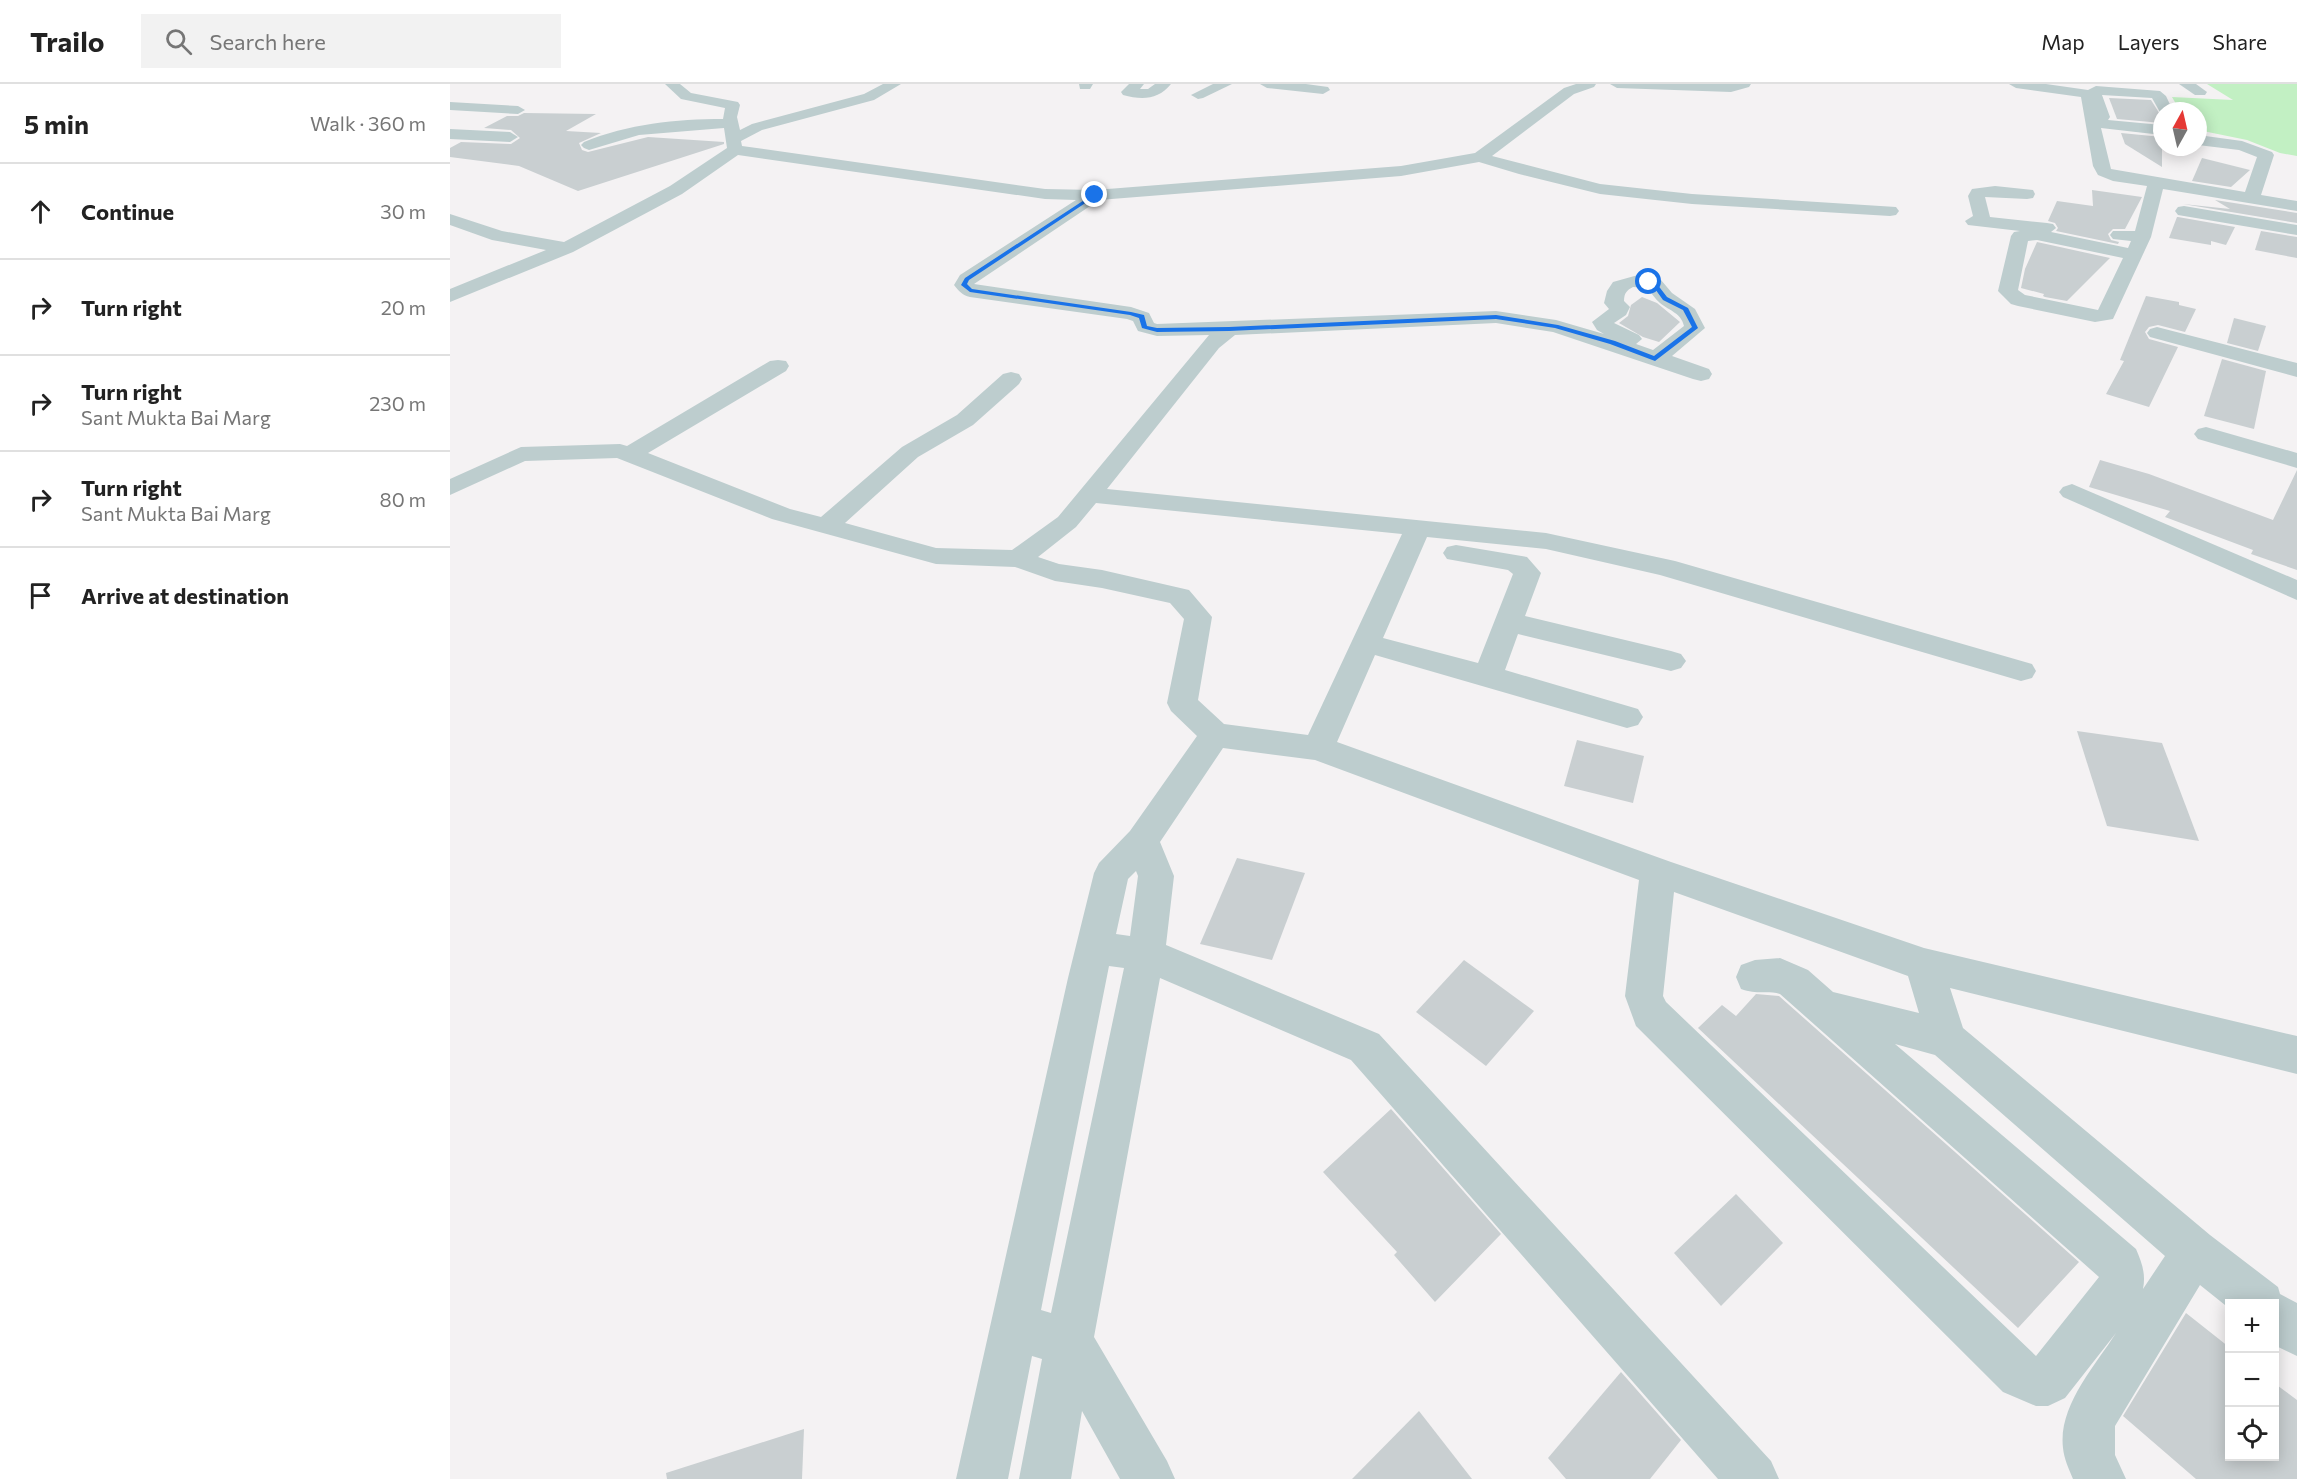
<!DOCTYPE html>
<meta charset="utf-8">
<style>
:root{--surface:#fff;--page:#f2f2f2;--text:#222;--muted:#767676;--line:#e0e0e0}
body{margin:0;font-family:Commissioner,sans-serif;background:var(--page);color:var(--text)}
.controls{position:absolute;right:18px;bottom:18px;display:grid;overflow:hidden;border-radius:0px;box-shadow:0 3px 15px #0003}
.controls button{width:54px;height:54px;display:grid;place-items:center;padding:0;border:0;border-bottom:2px solid var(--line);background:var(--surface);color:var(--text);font:30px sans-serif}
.compass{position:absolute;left:1703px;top:18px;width:54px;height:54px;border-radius:50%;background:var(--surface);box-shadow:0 3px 15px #0003;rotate:8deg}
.stop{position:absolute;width:18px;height:18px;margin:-14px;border:4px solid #1a73e8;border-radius:50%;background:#fff}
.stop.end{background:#1a73e8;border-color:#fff;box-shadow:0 2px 6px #0008}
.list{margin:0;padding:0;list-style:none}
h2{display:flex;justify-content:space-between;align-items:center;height:78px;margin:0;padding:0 24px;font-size:26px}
h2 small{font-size:20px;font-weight:400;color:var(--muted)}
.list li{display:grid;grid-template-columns:39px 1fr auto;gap:18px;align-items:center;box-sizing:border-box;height:96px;padding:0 24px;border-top:2px solid var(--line)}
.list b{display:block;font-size:22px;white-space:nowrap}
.list p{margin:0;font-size:20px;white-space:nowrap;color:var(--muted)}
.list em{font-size:20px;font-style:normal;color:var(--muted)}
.icon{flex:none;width:33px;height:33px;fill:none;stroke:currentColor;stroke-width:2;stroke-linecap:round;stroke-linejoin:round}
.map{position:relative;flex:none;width:1847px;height:1395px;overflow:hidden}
header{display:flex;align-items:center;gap:36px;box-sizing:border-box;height:84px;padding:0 30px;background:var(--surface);border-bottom:2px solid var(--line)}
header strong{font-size:28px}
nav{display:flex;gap:33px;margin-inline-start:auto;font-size:21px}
.search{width:420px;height:54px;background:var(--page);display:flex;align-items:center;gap:15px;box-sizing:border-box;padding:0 21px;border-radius:0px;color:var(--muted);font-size:22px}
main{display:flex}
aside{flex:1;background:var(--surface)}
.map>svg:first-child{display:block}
.green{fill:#c2f0c3}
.building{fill:#c9cfd1}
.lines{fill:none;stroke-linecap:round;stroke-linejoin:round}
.minor{fill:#bdcdce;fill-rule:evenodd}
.route{fill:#1a73e8}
</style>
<header>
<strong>Trailo</strong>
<div class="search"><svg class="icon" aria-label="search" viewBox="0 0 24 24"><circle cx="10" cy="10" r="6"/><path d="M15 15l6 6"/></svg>Search here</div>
<nav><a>Map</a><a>Layers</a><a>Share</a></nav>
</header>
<main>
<aside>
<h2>5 min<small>Walk · 360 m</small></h2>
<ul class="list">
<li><svg class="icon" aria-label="ahead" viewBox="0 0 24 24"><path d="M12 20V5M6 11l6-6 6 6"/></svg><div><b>Continue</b></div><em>30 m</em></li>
<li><svg class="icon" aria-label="right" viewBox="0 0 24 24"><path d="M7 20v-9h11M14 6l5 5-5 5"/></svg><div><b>Turn right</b></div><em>20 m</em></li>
<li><svg class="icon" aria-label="right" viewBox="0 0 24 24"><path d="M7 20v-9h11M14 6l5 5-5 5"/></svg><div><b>Turn right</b><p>Sant Mukta Bai Marg</p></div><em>230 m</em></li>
<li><svg class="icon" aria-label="right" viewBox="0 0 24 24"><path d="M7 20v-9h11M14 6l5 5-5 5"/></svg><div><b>Turn right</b><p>Sant Mukta Bai Marg</p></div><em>80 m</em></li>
<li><svg class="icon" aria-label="arrive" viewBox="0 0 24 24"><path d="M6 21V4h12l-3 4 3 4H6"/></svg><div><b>Arrive at destination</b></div></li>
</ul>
</aside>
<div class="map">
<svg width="1847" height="1395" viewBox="0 0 1847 1395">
<rect width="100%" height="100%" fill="#f4f2f3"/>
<!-- green -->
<polygon class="green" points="1757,0 1847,0 1847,72 1830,69 1797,56 1748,46 1748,27 1730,27 1722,13 1783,16"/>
<!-- building -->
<g class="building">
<polygon points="1659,14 1701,16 1711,32 1712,39 1667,35"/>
<polygon points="74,29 146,30 116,47 151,49 129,59 132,66 138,68 198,53 274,58 274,60 128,107 69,82 0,73 0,64 11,58 61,60 70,54 61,46 34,44 57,32 68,32"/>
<polygon points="1671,49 1712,53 1712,83 1675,60"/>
<polygon points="1752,74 1800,86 1781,103 1742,97"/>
<polygon points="1642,106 1692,113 1675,145 1663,145 1658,150 1661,156 1669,158 1668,160 1606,147 1608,144 1605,139 1598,137 1607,117 1643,122"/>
<polygon points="1765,116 1847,129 1847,139 1733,120 1780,125"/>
<polygon points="1727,133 1728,133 1785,143 1776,161 1761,157 1761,161 1719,154"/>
<polygon points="1811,147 1847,153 1847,174 1805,166"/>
<polygon points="1587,158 1660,174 1617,217 1595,213 1593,212 1594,210 1571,204 1575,185"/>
<polygon points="1696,212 1729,218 1729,221 1746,225 1735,248 1708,241 1699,243 1695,248 1699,255 1728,263 1699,323 1656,310 1674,277 1670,276"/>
<polygon points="1192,213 1207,219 1230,238 1209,258 1193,253 1169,239 1178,232 1181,221"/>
<polygon points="1784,234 1816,242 1808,267 1777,259"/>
<polygon points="1772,275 1816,287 1804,345 1754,332"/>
<polygon points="1650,376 1699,390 1823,436 1847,386 1847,486 1801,470 1803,466 1715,433 1720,427 1639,403"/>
<polygon points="1627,647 1712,659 1749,757 1657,742"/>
<polygon points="1127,656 1194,672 1183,719 1114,702"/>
<polygon points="787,774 855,789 822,876 750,860"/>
<polygon points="1014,876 1084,927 1036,982 966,928"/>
<polygon points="1306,910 1329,912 1629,1178 1568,1244 1248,944 1272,921 1286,932"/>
<polygon points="941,1025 1051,1150 985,1218 944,1171 947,1168 873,1088"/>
<polygon points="1286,1110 1333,1159 1271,1222 1224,1169"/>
<polygon points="1736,1229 1779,1263 1779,1372 1824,1372 1824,1299 1847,1316 1847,1395 1746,1395 1673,1332"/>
<polygon points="1171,1288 1231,1356 1200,1395 1116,1395 1098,1374"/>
<polygon points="969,1327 1022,1395 902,1395"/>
<polygon points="354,1345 352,1395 217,1395 216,1389"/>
</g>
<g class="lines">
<!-- minor -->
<g class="minor">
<path d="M215,0h15l11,9 47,9 2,3 -3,12 3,13 12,-6 112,-30 19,-10h18l-27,16 -112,30 -21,11 1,5 303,43 50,1 306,-24 74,-13 89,-65 12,-4h20l-2,3 -20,7 -82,62 108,28 92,10 204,13 3,4 -3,4 -6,1 -198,-12 -92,-10 -81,-20 -40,-12 -78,14 -302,24 -125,84 157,23 18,6 5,10 3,1 339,-13 60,9 48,14 -7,-4 -5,-8 17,-13 -5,-6 3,-12 6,-9 25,-7 23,5 11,13 23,16 10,19 -33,28 37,13 3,5 -3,5 -8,2 -8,-2 -140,-47 -57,-9 -261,12 -16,13 -112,141 439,44 129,28 357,103 4,7 -4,7 -11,3 -361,-106 -114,-26 -119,-12 -44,101 95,25 35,-89 -5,-4 -61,-11 -4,-6 4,-6 9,-2 71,12 14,16 -16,43 146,35 10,3 5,7 -5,7 -10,3 -153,-37 -13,36 133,39 5,8 -5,8 -11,3 -252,-73 -38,87 334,120 253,86 373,88v38l-347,-86 13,40 247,207 68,52 2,7 17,9v53l-23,-11v-41h-44v5l-30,-24 -85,141v29l11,24h-53c-4,-10 -9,-20 -10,-31 -5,-42 32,-82 53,-115l-51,65 -17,8h-12l-33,-14 -367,-366 -11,-30 14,-116 -324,-120 -92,-12 -63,94 14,34 -8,69 213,89 392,427 8,18h-61l-367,-419 -191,-82 -66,359 73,124 8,18h-55l-38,-68 -11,68h-52l23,-120 -10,-3 -24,123h-52l112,-501 26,-105 5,-10 31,-32 67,-95 -26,-25 -4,-8 17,-84 -14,-16 -68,-15 -47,-7 -40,-14 -79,-3 -164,-45 -155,-61 -92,3 -75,34v-16l71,-32 99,-3 7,2 143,-85 8,-1 8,1 3,5 -3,5 -138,82 142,56 31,8 81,-70 55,-32 46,-41 8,-2 8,2 3,5 -3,5 -46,41 -55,32 -73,66 91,25 76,2 46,-33 151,-182 -52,1 -19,-5 -5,-10 -6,-2 -157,-22c-8,-2 -11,-6 -16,-12l6,-10 116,-75 -31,-1 -307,-44 -56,39 -109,58 -123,50v-13l96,-39 -54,-10 -42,-15v-11l52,17 62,11 106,-56 57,-38 -3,-20 -85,7 -50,15 -5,-2 -3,-3 3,-3c44,-18 92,-23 139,-23l2,-11 -44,-9zM1183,203l14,1c5,5 8,11 13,15 10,8 21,10 24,23l-31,24 -17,-6 6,-5 -3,-4 -25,-12 12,-8 4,-8 -6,-6c0,-8 3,-11 9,-14zM646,419l306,31 -94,201 -84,-11 -26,-24 14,-83 -23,-27 -87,-20 -43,-6 -21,-7 38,-30zM686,787l2,5 -8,60 -14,-2 12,-55zM1224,808l234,84 11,37 -86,-21 -25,-22 -28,-12 -25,2 -14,5 -5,12 5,12c16,6 27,1 39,5l319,283 -63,79 -370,-354 -3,-6zM659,882l15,2 -73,345 -10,-3zM1445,960l40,11 230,201 -22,33c3,-15 -1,-26 -7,-40z"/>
<polygon points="629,0 643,0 640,5 630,5"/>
<path d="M679,0h15l-4,5h8l7,-5h16c-13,16 -29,16 -48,11l-2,-3z"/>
<polygon points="763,0 782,0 753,14 748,15 741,11"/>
<polygon points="810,0 856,0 878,3 880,6 873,10 817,4"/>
<polygon points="1160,0 1301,0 1299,3 1281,8 1167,4"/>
<path d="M1559,0h37l42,6 8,-4 64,5 6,5 7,15h-11l-1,3 -9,-16 -50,-3 8,22 -2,3 54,5v10l-61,-7 10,41 134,23 12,-35 -18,-7 -41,-5v-10l44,6 30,11 2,3 -13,40 36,6v10l-134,-22 -12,48 -38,82 -18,3 -77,-16 -7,-2 -13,-13 13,-55 3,-4 6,-1 -52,-6 -3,-4 8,-5 -5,-20 4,-7 23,-3 38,4 2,4 -2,4 -6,1 -42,-2 5,20 57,6 6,1 3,4 -5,4 77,16 3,-7 -18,-2 -3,-4 3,-4h22l12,-45 -34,-5 -15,-6 -5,-9 -12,-69 -65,-9zM1587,156l86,18 -25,52 -73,-15 -7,-5 10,-49z"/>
<polygon points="1729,0 1746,0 1757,8 1755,11 1745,11"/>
<polygon points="0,18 68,22 75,26 68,30 0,26"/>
<polygon points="0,45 60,48 68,53 60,58 0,55"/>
<polygon points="1734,122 1847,141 1847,151 1728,131 1725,127 1728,123"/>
<polygon points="1707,243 1847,279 1847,293 1700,253 1697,249 1700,245"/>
<polygon points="1756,343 1847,369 1847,384 1748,355 1744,350 1748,345"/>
<polygon points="1622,400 1847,496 1847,516 1613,413 1609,408 1613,403"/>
</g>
</g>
<!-- route -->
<polygon class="route" points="645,109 646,112 519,196 517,200 522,205 681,228 694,231 697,242 707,244 779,243 1046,231 1108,241 1165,257 1204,272 1242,243 1233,226 1213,216 1203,202 1197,199 1199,196 1207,200 1217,213 1238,224 1248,244 1205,277 1160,260 1105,244 1046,235 779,247 707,248 692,244 689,234 680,231 520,208 511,201 515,194"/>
</svg>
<div class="controls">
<button>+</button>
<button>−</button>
<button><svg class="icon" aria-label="locate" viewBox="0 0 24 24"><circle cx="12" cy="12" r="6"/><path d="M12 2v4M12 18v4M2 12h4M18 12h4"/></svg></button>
</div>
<svg class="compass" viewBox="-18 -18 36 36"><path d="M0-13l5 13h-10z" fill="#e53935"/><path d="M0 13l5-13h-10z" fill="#767676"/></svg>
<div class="stop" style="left:1199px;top:198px"></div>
<div class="stop end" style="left:645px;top:111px"></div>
</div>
</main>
